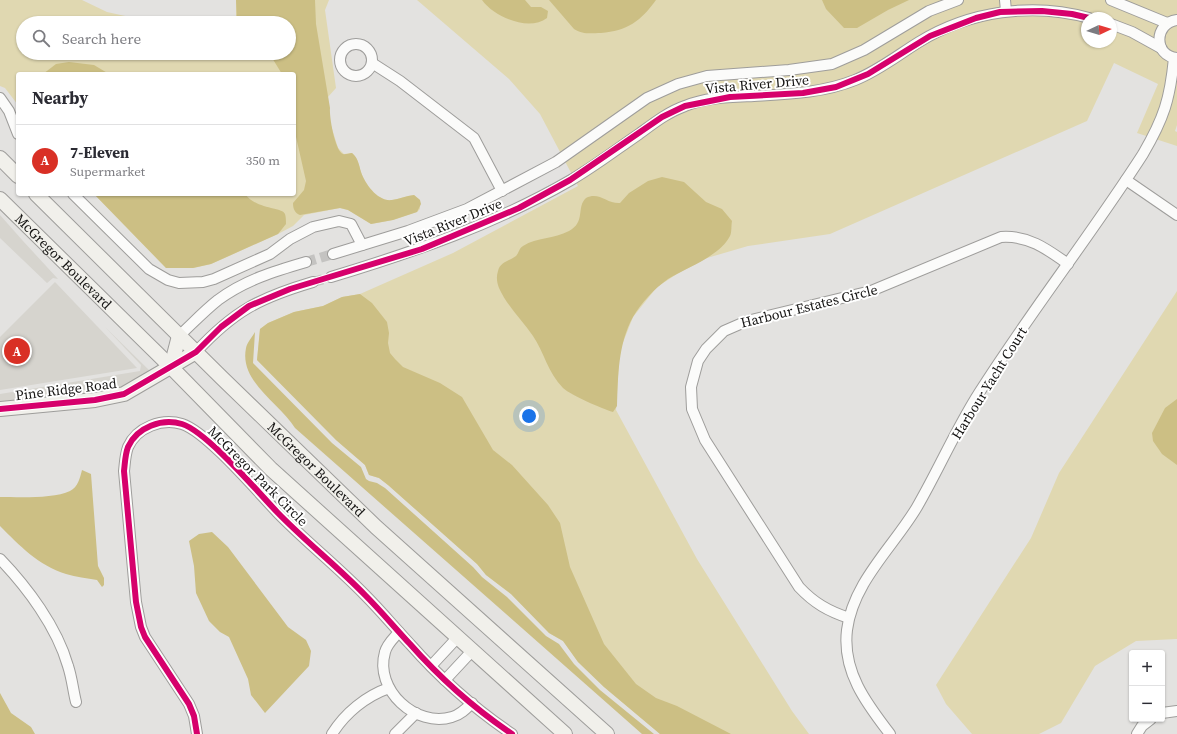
<!DOCTYPE html>
<meta charset="utf-8">
<style>
:root{--surface:#fff;--page:#f2f2f3;--text:#2b2b33;--muted:#7c7c81;--line:#e1e1e2;--accent:#d93025}
body{margin:0;font-family:"Source Serif 4",serif;background:var(--page);color:var(--text)}
.controls{position:absolute;right:12px;bottom:12px;display:grid;overflow:hidden;border-radius:4px;box-shadow:0 1px 3px #0004}
.controls button{width:36px;height:36px;display:grid;place-items:center;padding:0;border:0;border-bottom:1px solid var(--line);background:var(--surface);color:var(--text);font:20px sans-serif}
.compass{position:absolute;left:1081px;top:12px;width:36px;height:36px;border-radius:50%;background:var(--surface);box-shadow:0 1px 3px #0004;rotate:86deg}
.you{position:absolute;left:529px;top:416px;width:14px;height:14px;margin:-10px;border:3px solid #fff;border-radius:50%;background:#1a73e8;box-shadow:0 0 0 6px #1a73e833}
.badge{display:grid;place-items:center;width:26px;height:26px;border-radius:50%;background:var(--accent);color:#fff;font-size:13px;font-weight:700}
.pin{position:absolute;translate:-50% -50%;border:2px solid #fff;box-shadow:0 1px 4px #0006}
.list{margin:0;padding:0;list-style:none}
h2{display:flex;justify-content:space-between;align-items:center;height:52px;margin:0;padding:0 16px;font-size:17px}
h2 small{font-size:13px;font-weight:400;color:var(--muted)}
.list li{display:grid;grid-template-columns:26px 1fr auto;gap:12px;align-items:center;box-sizing:border-box;height:72px;padding:0 16px;border-top:1px solid var(--line)}
.list b{display:block;font-size:15px;white-space:nowrap}
.list p{margin:0;font-size:13px;white-space:nowrap;color:var(--muted)}
.list em{font-size:13px;font-style:normal;color:var(--muted)}
.icon{flex:none;width:22px;height:22px;fill:none;stroke:currentColor;stroke-width:2;stroke-linecap:round;stroke-linejoin:round}
.map{position:relative;flex:none;width:1177px;height:734px;overflow:hidden}
.search{position:absolute;background:var(--surface);box-shadow:0 1px 3px #0004;left:16px;top:16px;width:280px;height:44px;display:flex;align-items:center;gap:10px;box-sizing:border-box;padding:0 14px;border-radius:22px;color:var(--muted);font-size:15px}
.panel{position:absolute;background:var(--surface);box-shadow:0 1px 3px #0004;left:16px;top:72px;width:280px;height:124px;border-radius:4px}
.map>svg:first-child{display:block}
.built{fill:#d6d4ce}
.green{fill:#e0d8b1;fill-rule:evenodd}
.water{fill:#ccbf84}
.lines{fill:none;stroke-linecap:round;stroke-linejoin:round}
.street-tunnel{stroke:#c4c3c1;stroke-width:10;stroke-dasharray:10 5;stroke-linecap:butt}
.street-casing{stroke:#9e9d9b;stroke-width:12}
.secondary-casing{stroke:#9e9d9b;stroke-width:16}
.street{stroke:#fbfbfa;stroke-width:10}
.secondary{stroke:#f1f0eb;stroke-width:14}
.cycleway-casing{stroke:#fff;stroke-width:8}
.cycleway{stroke:#d6006c;stroke-width:6}
.labels{text-anchor:middle;stroke-width:4;stroke-linejoin:round;paint-order:stroke}
.street-label{font-size:14px;fill:#161514;stroke:#fff}
</style>
<div class="map">
<svg width="1177" height="734" viewBox="0 0 1177 734">
<rect width="100%" height="100%" fill="#e3e2e0"/>
<!-- built -->
<g class="built">
<polygon points="0,215 23,241 58,279 53,278 47,283 0,238"/>
<polygon points="55,282 137,368 0,390 0,337"/>
<polygon points="105,327 152,373 122,389 94,395 0,404 0,394 140,371 141,365"/>
</g>
<!-- green -->
<g class="green">
<path d="M0,0h82l25,12 50,11h-134v30h266v-30h-66l13,-3v-20h93l-4,10 11,78 -8,9 1,22 9,29 6,6 8,-1c6,5 7,12 9,19 4,12 17,30 31,28 7,-1 14,-4 22,-5l6,5v9l-3,3 -24,8 -22,4 -23,-14 -8,-2 -36,7 -11,11 -15,8 -67,30 -18,4h-27l-72,-74h200v-120h-276v31l-13,-17 -5,-2z"/>
<path d="M417,0h760v125l-2,6 2,1v14l-40,-13 21,-49 -44,-21 -27,58 -257,113 -82,12 -41,12 -30,16 -20,13 -24,30 -11,28 -3,15 -3,50 81,149 95,152 17,23h-149l-56,-47 -26,-25 -15,-21 -14,-8 -38,-39 -25,-19 -9,-11 -89,-79 -9,-7 -10,-3 -4,-10 -29,-25 -79,-80 3,-31 8,-6 26,-11 29,-6 19,-9 18,-3 93,-41 125,-67 -38,-72 -31,-35zM1087,18h24v24h-24z"/>
<polygon points="1177,291 1177,639 1136,641 1095,666 1061,723 1039,734 972,734 946,704 936,685 1031,538 1059,473"/>
</g>
<!-- water -->
<g class="water">
<path d="M236,0h79l1,24 14,84c-1,8 5,43 13,46 2,1 6,-1 9,-1 6,5 7,12 9,19 4,12 17,30 31,28 7,-1 14,-4 22,-5l6,5 1,4 -4,8 -24,8 -22,4 -23,-14 -8,-2 -40,7c-5,-2 -7,-6 -7,-12l11,-13 2,-9 -12,-53v-54h-12l-13,-21h20v-30h-52z"/>
<path d="M482,0h43l6,7h10l7,4 -1,7c-18,14 -53,-1 -65,-18z"/>
<path d="M549,0h107c-15,21 -29,31 -55,33 -10,0 -17,2 -27,-4z"/>
<polygon points="822,0 909,0 888,10 857,28 844,28 826,9"/>
<polygon points="69,62 94,65 109,74 43,74 56,64"/>
<path d="M662,177l22,5 22,20 16,7 10,12c-1,5 0,11 -2,15 -10,20 -44,32 -62,43 -13,9 -27,24 -35,38 -15,27 -15,59 -16,89l-4,6c-12,-4 -41,-16 -50,-24 -15,-15 -19,-36 -30,-52 -11,-16 -26,-30 -34,-48 -2,-5 -3,-11 -1,-17 2,-9 11,-10 18,-15 3,-3 3,-8 7,-10 14,-9 31,-7 46,-15 17,-9 7,-24 17,-33 13,-7 21,6 34,5l9,-10 19,-12z"/>
<path d="M94,194h151c12,16 37,13 40,20 1,3 1,8 1,10l-8,10 -67,30 -18,4h-27z"/>
<polygon points="360,294 372,303 387,322 389,333 388,343 390,353 395,359 403,367 440,383 462,397 493,450 512,465 548,505 560,523 570,567 604,644 636,684 656,698 677,706 731,734 660,734 604,687 578,662 563,641 549,633 511,594 486,575 477,564 388,485 379,478 369,475 365,465 336,440 257,360 260,329 268,323 294,312 323,306 342,297"/>
<path d="M255,332l-2,31 79,80 29,24 5,12 3,2 8,2 8,5 88,79 9,10 25,20 39,39 13,8 15,20 26,26 54,44h-12l-347,-306c-15,-25 -56,-46 -49,-80 1,-5 6,-11 9,-16z"/>
<polygon points="1177,399 1177,465 1162,454 1153,441 1152,433 1165,408"/>
<path d="M82,470l9,4 7,92 6,12v7l-2,2 -5,-7c-10,-2 -21,-3 -31,-6 -28,-9 -46,-28 -66,-48v-29c18,0 54,2 70,-6 8,-4 10,-13 12,-21z"/>
<polygon points="212,532 228,547 288,627 306,640 311,651 309,666 265,713 251,695 248,679 229,637 220,632 209,621 196,593 194,566 189,541 199,534"/>
<polygon points="0,693 11,713 31,727 35,734 0,734"/>
</g>
<g class="lines">
<!-- street-tunnel -->
<g class="street-tunnel">
<polyline points="306,262 333,254"/>
<polyline points="313,282 331,277"/>
</g>
<!-- street casing -->
<g class="street-casing">
<g id="street">
<polyline points="1005,0 1006,11"/>
<polyline points="1111,0 1167,23"/>
<path d="M1177,20c-23,3 -24,36 0,38"/>
<polyline points="1111,24 1132,32 1161,48"/>
<circle cx="356" cy="60" r="16"/>
<polyline points="372,63 400,81 474,138 502,191"/>
<polyline points="0,98 9,111 18,134"/>
<polyline points="1126,180 1177,215"/>
<polyline points="73,194 149,269 168,280 179,283 203,282 214,279 270,254 290,239 313,227 339,221 351,224 362,245"/>
<polyline points="333,254 408,231 467,209 556,162 647,98 678,84 707,76 789,70 832,64 864,50 929,11 958,0"/>
<path d="M331,277c83,-25 164,-53 240,-97 24,-14 46,-31 68,-46 15,-11 29,-22 46,-28 21,-9 46,-9 69,-10 34,-2 69,-3 101,-16 23,-9 43,-25 64,-38 50,-31 114,-40 170,-24"/>
<path d="M179,336c13,-12 25,-25 39,-36 27,-20 57,-29 88,-38"/>
<path d="M196,352c38,-41 63,-54 117,-70"/>
<path d="M0,559c27,28 57,68 68,107 4,12 5,24 8,36"/>
<path d="M849,618c-21,-7 -35,-15 -50,-31l-94,-147 -13,-31 -1,-22 7,-26 8,-12 18,-18 23,-10 124,-30 130,-54c27,-2 46,12 67,27"/>
<path d="M399,632c-6,7 -12,12 -14,20 -11,38 31,76 67,65 8,-2 14,-8 20,-14"/>
<polyline points="431,666 457,638"/>
<polyline points="445,680 472,651"/>
<polyline points="1162,713 1177,711"/>
<path d="M197,734l-3,-18 -5,-12 -44,-67 -4,-10 -5,-25 -12,-131c1,-8 1,-16 4,-24 9,-20 34,-29 54,-23 25,8 75,67 95,88 28,29 60,54 88,83 16,16 30,33 45,49 30,34 65,65 102,90"/>
<path d="M332,734c13,-21 34,-38 57,-46"/>
<polyline points="395,734 416,713"/>
<path d="M890,734c-24,-31 -48,-63 -43,-104 6,-48 47,-84 70,-123 22,-38 39,-78 62,-114 52,-82 112,-158 164,-239 21,-36 27,-55 31,-96"/>
<polyline points="1137,734 1142,726 1151,719"/>
</g>
</g>
<!-- secondary casing -->
<g class="secondary-casing">
<g id="secondary">
<polyline points="0,158 18,176"/>
<path id="s1" d="M36,194l186,184 154,149 231,207"/>
<path id="s2" d="M0,199l171,168 100,102 294,265"/>
<polyline points="171,367 179,336"/>
<polyline points="0,409 95,400 124,394 196,352"/>
</g>
</g>
<!-- street -->
<use href="#street" class="street"/>
<!-- secondary -->
<use href="#secondary" class="secondary"/>
<!-- cycleway casing -->
<g class="cycleway-casing">
<g id="cycleway">
<polyline points="0,409 95,400 124,394 196,352 221,327 249,306 290,289 422,249 519,208 570,180 662,117 685,106 730,97 803,93 836,87 868,74 930,36 976,18 1000,12 1042,11 1072,14 1089,18"/>
<path d="M197,734l-3,-18 -5,-12 -44,-67 -4,-10 -5,-25 -12,-131c1,-8 1,-16 4,-24 9,-20 34,-29 54,-23 25,8 75,67 95,88 28,29 60,54 88,83 16,16 30,33 45,49 30,34 65,65 102,90"/>
</g>
</g>
<!-- cycleway -->
<use href="#cycleway" class="cycleway"/>
</g>
<g class="labels">
<!-- street labels -->
<g class="street-label">
<text transform="translate(757 84) rotate(-5)" y="5">Vista River Drive</text>
<text transform="translate(453 222) rotate(-22)" y="5">Vista River Drive</text>
<text dy="5" stroke="none"><textPath href="#s2" startOffset="89">McGregor Boulevard</textPath></text>
<text transform="translate(809 306) rotate(-14)" y="5">Harbour Estates Circle</text>
<text transform="translate(989 383) rotate(-58)" y="5">Harbour Yacht Court</text>
<text transform="translate(66 389) rotate(-7)" y="5">Pine Ridge Road</text>
<text dy="5" stroke="none"><textPath href="#s1" startOffset="393">McGregor Boulevard</textPath></text>
<text transform="translate(258 476) rotate(45)" y="5">McGregor Park Circle</text>
</g>
</g>
</svg>
<div class="controls">
<button>+</button>
<button>−</button>
</div>
<svg class="compass" viewBox="-18 -18 36 36"><path d="M0-13l5 13h-10z" fill="#e53935"/><path d="M0 13l5-13h-10z" fill="#7c7c81"/></svg>
<div class="you"></div>
<div class="pin badge" style="left:17px;top:351px">A</div>
<div class="search"><svg class="icon" aria-label="search" viewBox="0 0 24 24"><circle cx="10" cy="10" r="6"/><path d="M15 15l6 6"/></svg>Search here</div>
<section class="panel">
<h2>Nearby<small></small></h2>
<ul class="list">
<li><span class="badge">A</span><div><b>7-Eleven</b><p>Supermarket</p></div><em>350 m</em></li>
</ul>
</section>
</div>
